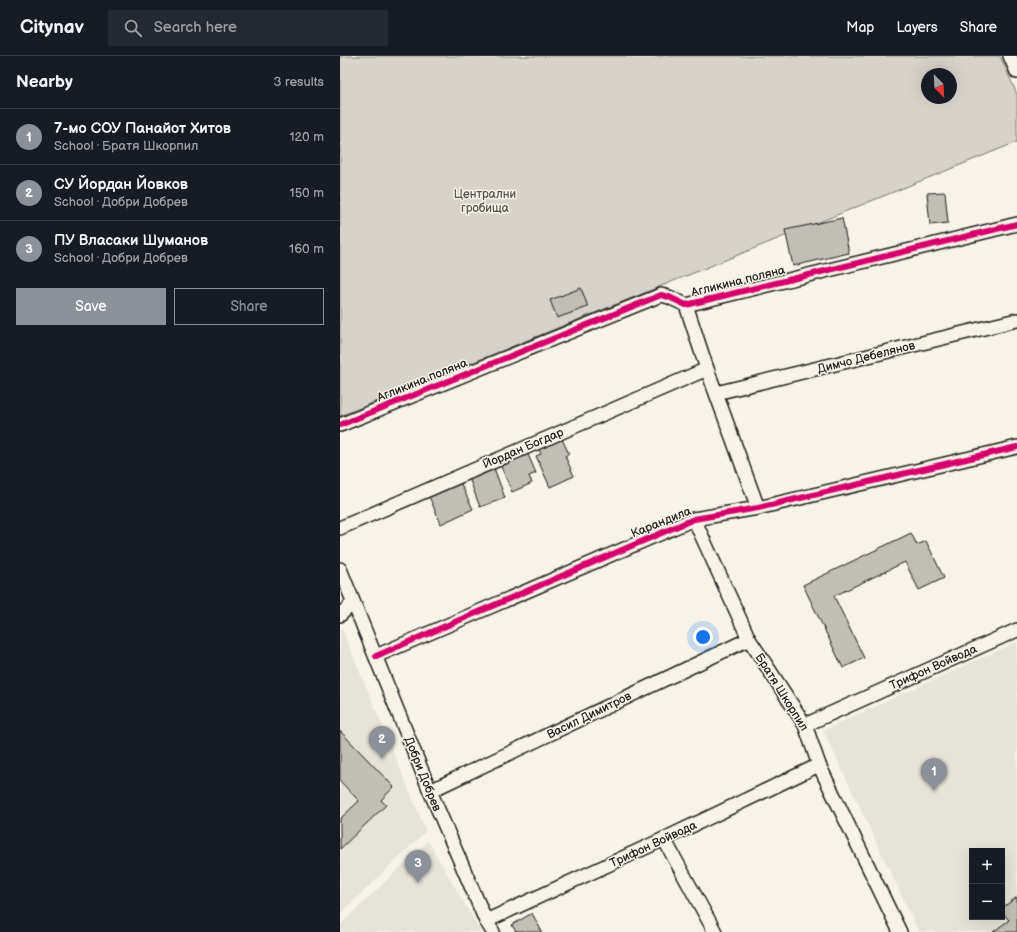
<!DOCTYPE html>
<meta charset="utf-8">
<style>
:root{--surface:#171b24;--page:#242831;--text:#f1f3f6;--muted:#9ea1a6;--line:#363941;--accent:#8c9099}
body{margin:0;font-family:"Balsamiq Sans",sans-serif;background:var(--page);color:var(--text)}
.controls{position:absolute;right:12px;bottom:12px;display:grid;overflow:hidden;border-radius:0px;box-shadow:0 4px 16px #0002}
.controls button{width:36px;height:36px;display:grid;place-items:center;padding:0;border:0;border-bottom:1px solid var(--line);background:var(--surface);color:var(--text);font:20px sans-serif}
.compass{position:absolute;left:581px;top:12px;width:36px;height:36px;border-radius:50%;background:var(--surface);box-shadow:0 4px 16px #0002;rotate:156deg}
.you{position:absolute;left:363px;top:581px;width:14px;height:14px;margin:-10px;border:3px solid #fff;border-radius:50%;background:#1a73e8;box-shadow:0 0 0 6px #1a73e833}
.badge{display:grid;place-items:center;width:26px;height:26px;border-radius:50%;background:var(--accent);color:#fff;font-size:13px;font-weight:700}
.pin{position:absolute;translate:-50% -33px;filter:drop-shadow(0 1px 2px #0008)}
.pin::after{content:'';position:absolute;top:21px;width:14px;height:12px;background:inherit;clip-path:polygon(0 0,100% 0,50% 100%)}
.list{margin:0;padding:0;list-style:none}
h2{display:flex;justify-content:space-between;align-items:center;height:52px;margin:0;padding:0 16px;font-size:17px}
h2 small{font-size:13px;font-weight:400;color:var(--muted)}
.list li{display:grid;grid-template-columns:26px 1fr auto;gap:12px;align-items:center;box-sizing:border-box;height:56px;padding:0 16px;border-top:1px solid var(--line)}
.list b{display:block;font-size:15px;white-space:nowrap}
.list p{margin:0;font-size:13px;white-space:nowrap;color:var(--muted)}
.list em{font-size:13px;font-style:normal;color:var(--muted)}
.actions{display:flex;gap:8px;padding:12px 16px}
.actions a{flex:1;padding:9px 0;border:1px solid var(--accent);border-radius:0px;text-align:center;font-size:14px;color:var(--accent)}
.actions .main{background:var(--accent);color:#fff}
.icon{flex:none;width:22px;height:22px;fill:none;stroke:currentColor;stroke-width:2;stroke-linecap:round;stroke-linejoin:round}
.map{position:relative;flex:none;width:677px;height:876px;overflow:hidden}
header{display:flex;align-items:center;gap:24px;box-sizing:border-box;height:56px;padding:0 20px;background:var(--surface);border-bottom:1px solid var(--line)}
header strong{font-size:19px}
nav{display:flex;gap:22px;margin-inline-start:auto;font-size:14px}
.search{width:280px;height:36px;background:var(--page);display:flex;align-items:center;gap:10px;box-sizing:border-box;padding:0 14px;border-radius:0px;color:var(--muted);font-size:15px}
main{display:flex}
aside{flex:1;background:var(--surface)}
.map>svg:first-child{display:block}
.built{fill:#e6e3d9;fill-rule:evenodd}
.green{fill:#d7d3cb;stroke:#7a7874;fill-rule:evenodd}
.building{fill:#c0beb5;stroke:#1c1c1c}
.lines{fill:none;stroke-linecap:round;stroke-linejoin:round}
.minor-casing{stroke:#1c1c1c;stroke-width:16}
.minor{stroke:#f7f3e8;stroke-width:13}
.cycleway-casing{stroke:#f7f3e8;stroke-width:8}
.cycleway{stroke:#d6006c;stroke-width:6}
.labels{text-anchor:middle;stroke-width:3;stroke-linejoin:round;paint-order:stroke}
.park-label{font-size:12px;fill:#545351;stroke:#f7f3e8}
.street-label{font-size:12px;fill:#1c1c1c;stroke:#f7f3e8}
</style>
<header>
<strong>Citynav</strong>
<div class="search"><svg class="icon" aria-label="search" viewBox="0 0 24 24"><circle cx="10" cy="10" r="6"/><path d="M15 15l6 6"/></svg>Search here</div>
<nav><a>Map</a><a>Layers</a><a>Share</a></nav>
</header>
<main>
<aside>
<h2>Nearby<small>3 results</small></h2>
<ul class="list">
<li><span class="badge">1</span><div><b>7-мо СОУ Панайот Хитов</b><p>School · Братя Шкорпил</p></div><em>120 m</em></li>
<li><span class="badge">2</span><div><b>СУ Йордан Йовков</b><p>School · Добри Добрев</p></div><em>150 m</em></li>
<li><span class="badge">3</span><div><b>ПУ Власаки Шуманов</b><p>School · Добри Добрев</p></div><em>160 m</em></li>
</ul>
<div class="actions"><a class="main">Save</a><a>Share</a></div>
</aside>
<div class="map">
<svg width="677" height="876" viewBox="0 0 677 876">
<rect width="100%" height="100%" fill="#f7f3e8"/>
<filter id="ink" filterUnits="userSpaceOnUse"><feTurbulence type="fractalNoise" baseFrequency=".025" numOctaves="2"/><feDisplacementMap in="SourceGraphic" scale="8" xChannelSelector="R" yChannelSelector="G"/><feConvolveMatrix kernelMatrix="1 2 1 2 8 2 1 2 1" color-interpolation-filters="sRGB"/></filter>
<g filter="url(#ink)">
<!-- built -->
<g class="built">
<polygon points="2,573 86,775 0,858 0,793 46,749 41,744 54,731 0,675 0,575"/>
<path d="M677,586v290h-98l-96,-202zM632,795h30v66h-30z"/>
<polygon points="0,725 19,745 0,763"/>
<polygon points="88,785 141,876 0,876 0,869"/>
</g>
<!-- green -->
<path class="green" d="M0,0h660l17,38v48l-677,274zM587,18h24v24h-24z"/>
<!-- building -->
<g class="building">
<polygon points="605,136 608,167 590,169 587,137"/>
<polygon points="502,162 509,197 453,210 445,174"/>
<polygon points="241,232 248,251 217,262 210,244"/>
<polygon points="221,381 229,398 225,400 234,420 210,431 196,400 201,398 198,392"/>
<polygon points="186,394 196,417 189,420 192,427 172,436 159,406"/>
<polygon points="154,412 165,442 140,451 129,422"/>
<polygon points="119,424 133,453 101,468 88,438"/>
<polygon points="571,477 577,489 586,485 604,522 579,534 565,506 494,540 524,602 503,612 463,529"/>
<polygon points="0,675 54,731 41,744 46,749 0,793 0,763 19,745 0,725"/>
<polygon points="677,841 677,876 653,876 669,864 662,856 662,852"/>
<polygon points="192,857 202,876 176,876 172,869"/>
</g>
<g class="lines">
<!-- minor casing -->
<g class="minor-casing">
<g id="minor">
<polyline points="670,0 677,16"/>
<polyline points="346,249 367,313 418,452"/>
<polyline points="376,337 677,264"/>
<polyline points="0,369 321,239 329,241 346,249 677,168"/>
<polyline points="354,463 409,583 465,669 479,709 560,876"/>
<polyline points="0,472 367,313"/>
<polyline points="0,513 90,735 146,865 153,876"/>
<polyline points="0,559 13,547"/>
<polyline points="36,600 354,463 418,452 677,391"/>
<polyline points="465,669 677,574"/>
<polyline points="90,735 409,583"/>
<polyline points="324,783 375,876"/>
<polyline points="146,865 324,783 479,709"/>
</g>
</g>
<!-- minor -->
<use href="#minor" class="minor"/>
<!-- cycleway casing -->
<g class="cycleway-casing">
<g id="cycleway">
<polyline points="0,369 321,239 329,241 346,249 677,168"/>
<polyline points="36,600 354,463 418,452 677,391"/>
</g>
</g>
<!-- cycleway -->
<use href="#cycleway" class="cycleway"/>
</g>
</g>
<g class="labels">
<!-- park labels -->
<g class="park-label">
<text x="145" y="142">Централни<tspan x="145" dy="14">гробища</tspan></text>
</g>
<!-- street labels -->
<g class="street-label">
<text transform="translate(398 225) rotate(-14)" y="4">Агликина поляна</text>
<text transform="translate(526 301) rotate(-14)" y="4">Димчо Дебелянов</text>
<text transform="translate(82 324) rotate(-22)" y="4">Агликина поляна</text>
<text transform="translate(183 392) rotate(-23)" y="4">Йордан Богдар</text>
<text transform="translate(321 466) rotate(-22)" y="4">Карандила</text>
<text transform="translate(593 611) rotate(-24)" y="4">Трифон Войвода</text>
<text transform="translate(442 636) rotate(58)" y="4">Братя Шкорпил</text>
<text transform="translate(249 659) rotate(-26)" y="4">Васил Димитров</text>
<text transform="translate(83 718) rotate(68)" y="4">Добри Добрев</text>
<text transform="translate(313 788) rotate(-25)" y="4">Трифон Войвода</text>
</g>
</g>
</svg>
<div class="controls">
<button>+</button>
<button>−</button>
</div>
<svg class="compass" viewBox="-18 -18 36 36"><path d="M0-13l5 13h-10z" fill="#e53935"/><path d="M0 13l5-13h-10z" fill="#9ea1a6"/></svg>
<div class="you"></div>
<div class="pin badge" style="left:594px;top:735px">1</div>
<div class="pin badge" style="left:42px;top:703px">2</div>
<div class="pin badge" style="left:78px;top:827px">3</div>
</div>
</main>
